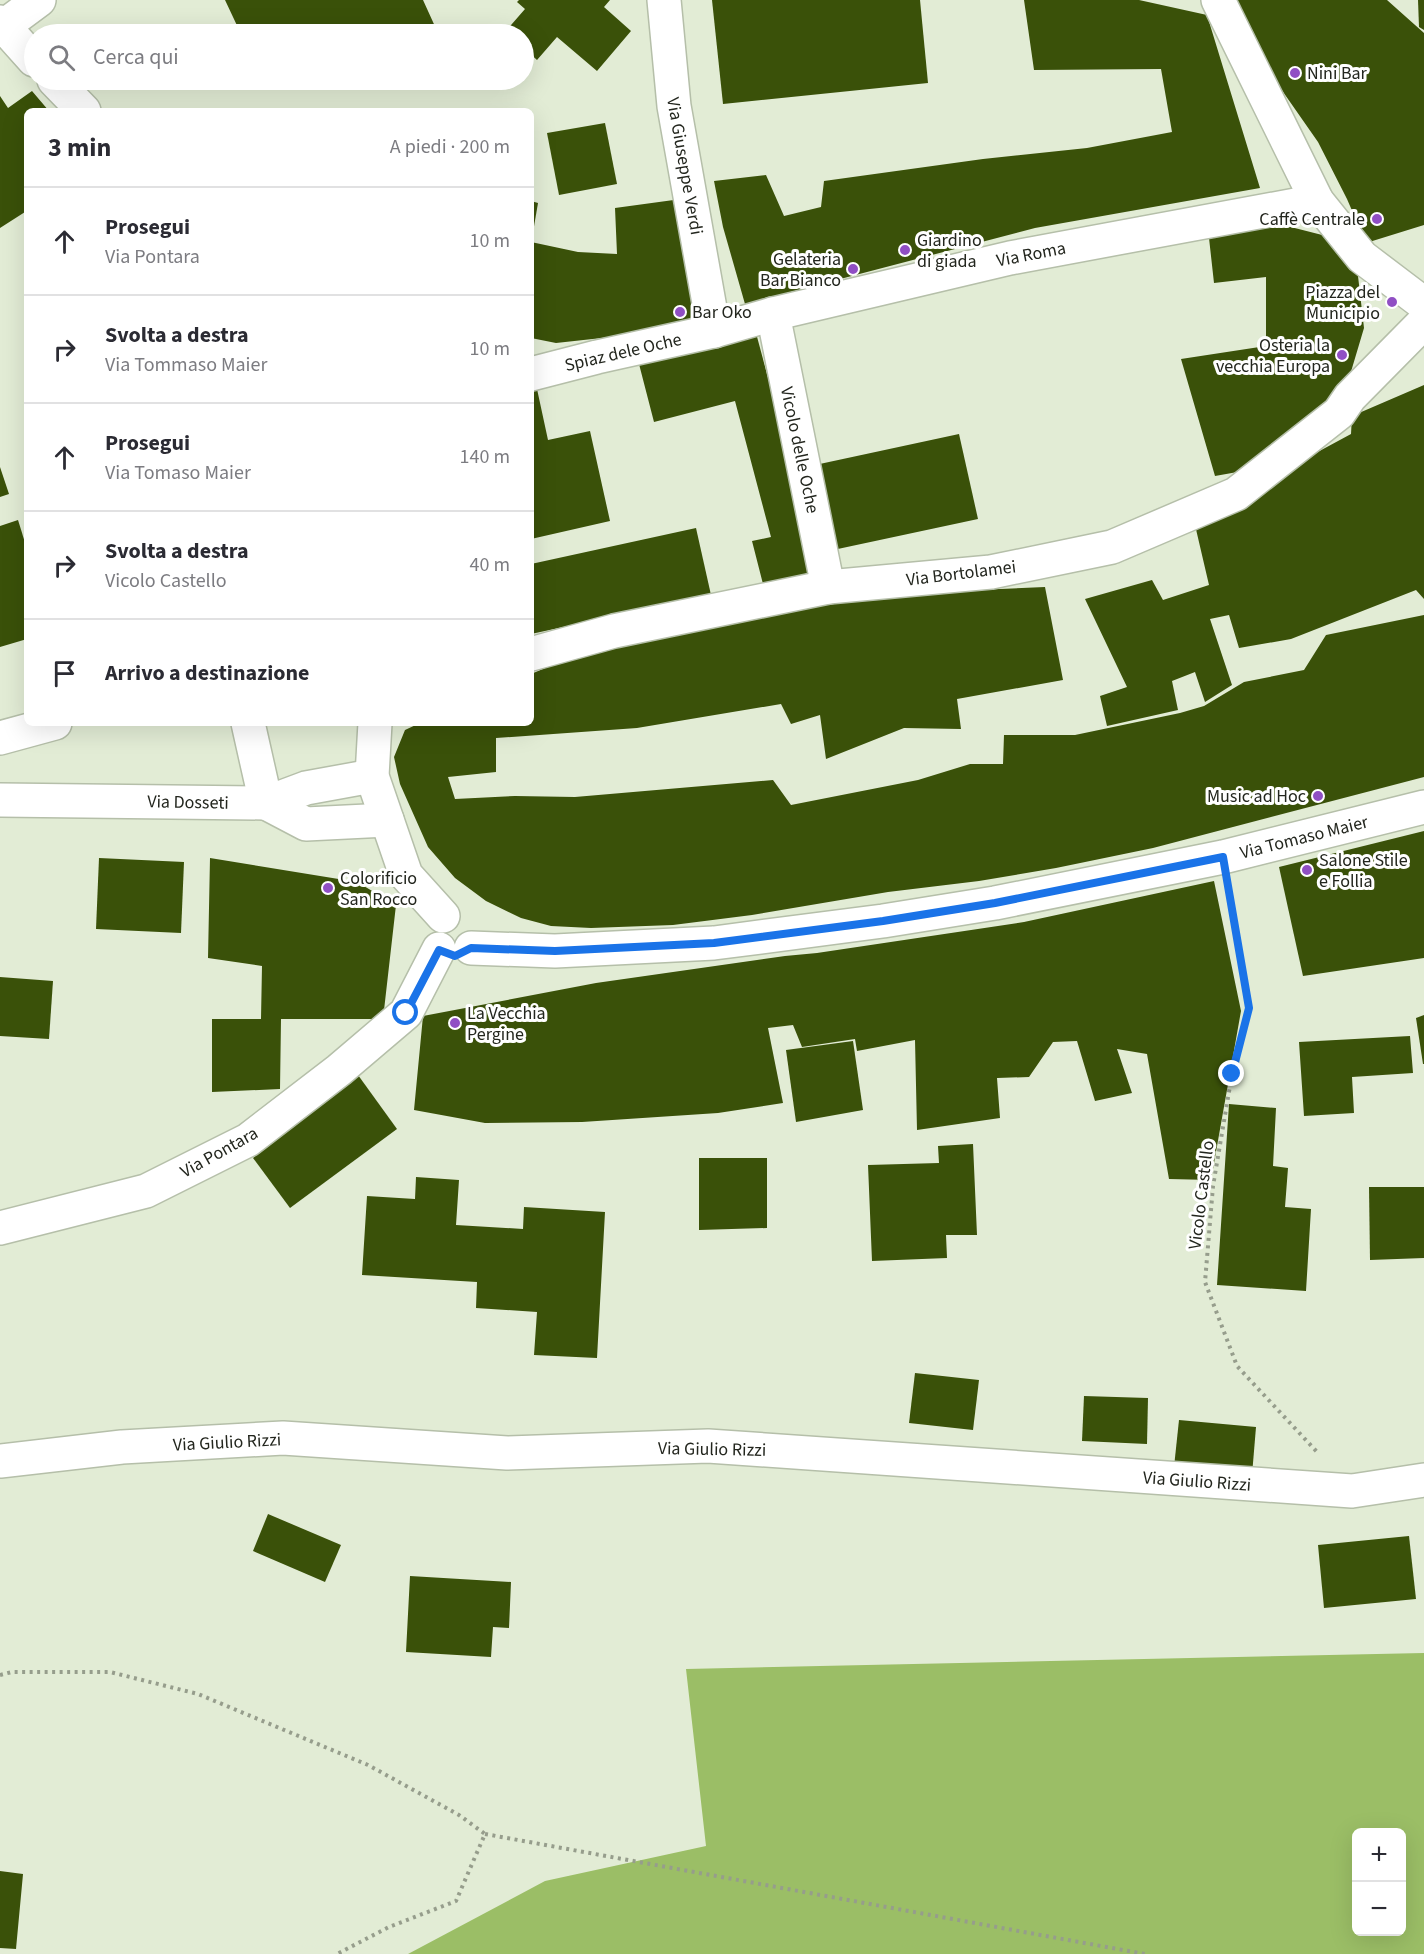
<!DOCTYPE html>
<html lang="it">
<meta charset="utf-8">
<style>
:root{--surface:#fff;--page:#f2f2f3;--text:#2b2b33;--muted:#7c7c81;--line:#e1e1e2}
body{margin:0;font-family:"Source Sans 3",sans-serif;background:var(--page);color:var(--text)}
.controls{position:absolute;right:18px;bottom:18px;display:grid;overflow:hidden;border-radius:9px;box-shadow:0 6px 24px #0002}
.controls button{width:54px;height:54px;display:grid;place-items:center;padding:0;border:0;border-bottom:2px solid var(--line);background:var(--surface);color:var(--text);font:30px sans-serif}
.stop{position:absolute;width:18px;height:18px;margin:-14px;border:4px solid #1a73e8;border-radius:50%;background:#fff}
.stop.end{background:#1a73e8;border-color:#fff;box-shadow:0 2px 6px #0008}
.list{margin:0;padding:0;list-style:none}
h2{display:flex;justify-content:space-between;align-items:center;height:78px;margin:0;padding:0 24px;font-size:26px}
h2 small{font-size:20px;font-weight:400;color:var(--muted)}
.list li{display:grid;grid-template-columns:39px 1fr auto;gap:18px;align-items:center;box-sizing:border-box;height:108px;padding:0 24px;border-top:2px solid var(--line)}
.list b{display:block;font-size:22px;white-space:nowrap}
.list p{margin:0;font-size:20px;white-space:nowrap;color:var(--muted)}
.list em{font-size:20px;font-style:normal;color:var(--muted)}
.icon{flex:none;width:33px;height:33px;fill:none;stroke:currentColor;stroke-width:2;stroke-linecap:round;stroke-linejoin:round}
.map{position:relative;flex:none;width:1424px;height:1954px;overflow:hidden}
.search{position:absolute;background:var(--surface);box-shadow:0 6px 24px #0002;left:24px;top:24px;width:510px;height:66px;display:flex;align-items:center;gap:15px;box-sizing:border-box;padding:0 21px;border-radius:33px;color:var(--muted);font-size:22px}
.panel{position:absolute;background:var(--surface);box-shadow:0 6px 24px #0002;left:24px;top:108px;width:510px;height:618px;border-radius:9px}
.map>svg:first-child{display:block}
.forest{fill:#9bbe66;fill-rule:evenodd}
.building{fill:#3a5109}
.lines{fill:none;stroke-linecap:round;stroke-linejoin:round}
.minor-casing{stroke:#b5bfa9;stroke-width:36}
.path{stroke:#969d8c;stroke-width:4;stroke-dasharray:3 4.5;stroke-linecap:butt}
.minor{stroke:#fff;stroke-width:33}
.route{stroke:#1a73e8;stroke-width:8}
.poi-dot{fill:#904fc4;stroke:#fff;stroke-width:2}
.labels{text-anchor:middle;stroke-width:6;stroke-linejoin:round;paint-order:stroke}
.poi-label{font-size:18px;fill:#23261e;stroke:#fff;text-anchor:start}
.street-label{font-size:18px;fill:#23261e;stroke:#fff}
</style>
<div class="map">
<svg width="1424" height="1954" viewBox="0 0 1424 1954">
<rect width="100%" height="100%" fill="#e2ecd5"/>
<!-- forest -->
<path class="forest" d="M1424,1653v301h-1016l137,-73 161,-35 -20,-177zM1356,1832h46v100h-46z"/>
<!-- building -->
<g class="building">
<polygon points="225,0 423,0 438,33 435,34 308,34 304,25 284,34 241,34"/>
<polygon points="519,0 610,0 604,7 631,31 597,71 557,37 537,60 524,48 524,34 508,34 505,32 525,9 517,2"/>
<polygon points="712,0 920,0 928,83 723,104"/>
<polygon points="1024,0 1139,0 1207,15 1260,188 1035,228 745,304 723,227 714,181 766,175 784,216 821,207 824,181 983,159 1087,148 1172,132 1161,69 1034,70"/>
<polygon points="1233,0 1387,0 1424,33 1424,225 1366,243 1347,199 1318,142 1260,59"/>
<polygon points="1418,0 1424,0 1424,30 1419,27"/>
<polygon points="32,91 49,111 27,111 27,214 25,212 0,228 0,96 8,108"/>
<polygon points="605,123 617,184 559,195 547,133"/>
<polygon points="681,199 688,278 695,325 620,336 556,343 531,338 531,242 578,252 617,254 615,208"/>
<polygon points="531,201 538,203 532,238 531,237"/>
<polygon points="1279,224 1330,237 1358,276 1364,328 1350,375 1315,419 1243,471 1215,476 1181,359 1266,346 1266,277 1214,283 1208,229"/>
<polygon points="756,333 808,527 813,572 763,584 752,541 771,537 735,401 654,422 639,364"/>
<polygon points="1424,385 1424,599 1416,590 1291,639 1239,648 1229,615 1210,619 1232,685 1205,702 1195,672 1172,681 1178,710 1107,726 1100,696 1127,687 1085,599 1152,580 1163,600 1209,585 1195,525 1288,468 1351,434 1352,416"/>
<polygon points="537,389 548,440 590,431 610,521 531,539 531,390"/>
<polygon points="959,434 978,519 833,550 815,465"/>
<polygon points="0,467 9,494 0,497"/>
<polygon points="18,520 27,549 27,639 0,647 0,526"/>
<polygon points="696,528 711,595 531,634 531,564"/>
<polygon points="1045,587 1063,680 957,699 961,729 904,728 826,759 820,715 791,724 781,704 637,728 496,738 496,772 448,777 455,799 515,796 575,797 773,780 791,805 918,780 970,764 1003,764 1004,735 1075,735 1180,713 1204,706 1244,682 1304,670 1326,635 1424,615 1424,777 1153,848 1056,868 979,881 888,892 752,915 673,925 591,928 551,926 521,918 486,901 455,878 428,847 400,784 394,757 405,730 420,723 531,723 531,674 605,643 803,607 905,593"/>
<polygon points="1424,831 1424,958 1303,976 1279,867"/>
<polygon points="99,858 184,862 181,933 96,929"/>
<polygon points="210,858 357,882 396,905 383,1019 281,1019 280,1089 212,1092 212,1019 261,1019 262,966 208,958"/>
<polygon points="1214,881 1241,1011 1211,1180 1169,1179 1147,1054 1117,1049 1132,1093 1095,1101 1077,1041 1053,1042 1029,1077 997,1078 1000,1118 917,1130 915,1040 857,1051 855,1039 802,1047 793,1025 768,1028 783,1103 718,1113 582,1122 485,1123 414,1110 423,1016 596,983 785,956 817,953 1024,922"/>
<polygon points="0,977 53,981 49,1039 0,1036"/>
<polygon points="1424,1015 1424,1064 1423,1064 1416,1018"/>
<polygon points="1410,1036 1413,1073 1352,1077 1354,1113 1304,1116 1299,1042"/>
<polygon points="853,1041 863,1110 796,1122 786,1050"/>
<polygon points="358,1075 397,1129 290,1208 253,1158"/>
<polygon points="1229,1104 1276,1108 1273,1166 1288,1168 1285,1207 1311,1209 1306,1291 1217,1285"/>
<polygon points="973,1144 977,1235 946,1235 947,1258 872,1261 868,1165 939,1163 938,1146"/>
<polygon points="699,1158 767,1158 767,1228 699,1230"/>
<polygon points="416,1177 459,1180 456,1225 523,1229 524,1207 605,1212 597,1358 534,1355 537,1312 476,1308 477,1282 362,1275 367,1196 415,1199"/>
<polygon points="1369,1187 1424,1187 1424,1258 1370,1260"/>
<polygon points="915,1373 979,1380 973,1430 909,1423"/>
<polygon points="1084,1396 1148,1398 1147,1444 1082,1441"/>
<polygon points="1179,1420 1256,1427 1252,1475 1174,1467"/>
<polygon points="268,1514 341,1545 325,1582 253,1551"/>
<polygon points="1409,1536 1416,1599 1324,1608 1318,1545"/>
<polygon points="410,1576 511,1582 509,1628 493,1627 491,1657 406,1652"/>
<polygon points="0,1871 23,1874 16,1949 0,1948"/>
</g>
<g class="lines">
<!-- minor casing -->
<g class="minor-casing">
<g id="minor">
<polyline points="664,0 674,106 714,331"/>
<polyline points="1218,0 1317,201 1362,257 1424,304"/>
<polyline points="0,22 34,60"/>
<polyline points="4,26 39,0"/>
<polyline points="54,80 84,111"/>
<polyline points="773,314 828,587"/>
<polyline points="531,374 597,357 714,331 773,314 1010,258 1317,201"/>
<polyline points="531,654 614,631 828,587 991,572 1112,547 1236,494 1339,413 1350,397 1424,322"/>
<polyline points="248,723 266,803"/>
<polyline points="375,723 372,776 406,875 443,916"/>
<polyline points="0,738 55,723"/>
<polyline points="0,800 266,803 306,788 372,776"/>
<polyline points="266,803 306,824 387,820"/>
<polyline points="471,948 555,951 714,943 883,921 995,903 1223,857 1424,807"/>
<polyline points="0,1228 146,1191 248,1140 339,1070 406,1013 439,949"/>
<polyline points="0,1461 122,1447 283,1438 507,1453 708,1446 1352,1491 1424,1480"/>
</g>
</g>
<!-- path -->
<g class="path">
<polyline points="1229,891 1249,1008 1232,1074 1213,1186 1205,1282 1237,1366 1317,1452"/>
<polyline points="0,1675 12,1672 110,1672 198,1694 368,1765 459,1815 485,1834 456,1901 389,1927 337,1954"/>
<polyline points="485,1834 1145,1954"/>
</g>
<!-- minor -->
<use href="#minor" class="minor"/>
</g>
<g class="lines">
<!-- route -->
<polyline class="route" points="406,1013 439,950 455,956 471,948 555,951 714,943 883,921 995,903 1223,857 1249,1008 1232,1074"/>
</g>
<!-- markers -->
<g class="poi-dot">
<circle cx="1295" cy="73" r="6"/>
<circle cx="1377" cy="219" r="6"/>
<circle cx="905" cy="250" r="6"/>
<circle cx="853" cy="269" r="6"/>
<circle cx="1392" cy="302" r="6"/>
<circle cx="680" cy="312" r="6"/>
<circle cx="1342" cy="355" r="6"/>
<circle cx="1318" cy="796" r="6"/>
<circle cx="1307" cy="870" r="6"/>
<circle cx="328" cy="888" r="6"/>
<circle cx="455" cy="1023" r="6"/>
</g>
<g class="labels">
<!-- poi labels -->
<g class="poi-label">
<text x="1307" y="79">Nini Bar</text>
<text x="1365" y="225" text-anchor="end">Caffè Centrale</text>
<text x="917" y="246">Giardino<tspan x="917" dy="21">di giada</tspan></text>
<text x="841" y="265" text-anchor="end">Gelateria<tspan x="841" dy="21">Bar Bianco</tspan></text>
<text x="1380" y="298" text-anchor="end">Piazza del<tspan x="1380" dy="21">Municipio</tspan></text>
<text x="692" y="318">Bar Oko</text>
<text x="1330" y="351" text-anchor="end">Osteria la<tspan x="1330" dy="21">vecchia Europa</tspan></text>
<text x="1306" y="802" text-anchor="end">Music ad Hoc</text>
<text x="1319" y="866">Salone Stile<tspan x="1319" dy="21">e Follia</tspan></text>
<text x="340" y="884">Colorificio<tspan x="340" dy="21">San Rocco</tspan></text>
<text x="467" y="1019">La Vecchia<tspan x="467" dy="21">Pergine</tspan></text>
</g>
<!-- street labels -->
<g class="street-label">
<text transform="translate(685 166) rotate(80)" y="6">Via Giuseppe Verdi</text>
<text transform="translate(1031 254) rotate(-11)" y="6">Via Roma</text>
<text transform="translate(623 352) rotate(-13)" y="6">Spiaz dele Oche</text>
<text transform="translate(800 450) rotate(78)" y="6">Vicolo delle Oche</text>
<text transform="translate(961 573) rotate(-7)" y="6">Via Bortolamei</text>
<text transform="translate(188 802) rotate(1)" y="6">Via Dosseti</text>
<text transform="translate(1304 837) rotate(-14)" y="6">Via Tomaso Maier</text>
<text transform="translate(219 1152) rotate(-29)" y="6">Via Pontara</text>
<text transform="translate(1201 1195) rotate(-83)" y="6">Vicolo Castello</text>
<text transform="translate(227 1442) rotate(-3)" y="6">Via Giulio Rizzi</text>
<text transform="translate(712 1449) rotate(1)" y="6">Via Giulio Rizzi</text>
<text transform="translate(1197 1481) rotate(4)" y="6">Via Giulio Rizzi</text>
</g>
</g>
</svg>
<div class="controls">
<button>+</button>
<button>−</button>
</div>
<div class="stop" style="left:406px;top:1013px"></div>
<div class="stop end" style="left:1232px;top:1074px"></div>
<div class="search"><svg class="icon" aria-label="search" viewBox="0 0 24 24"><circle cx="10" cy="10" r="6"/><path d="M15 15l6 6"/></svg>Cerca qui</div>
<section class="panel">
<h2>3 min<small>A piedi · 200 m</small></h2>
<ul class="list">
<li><svg class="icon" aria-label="ahead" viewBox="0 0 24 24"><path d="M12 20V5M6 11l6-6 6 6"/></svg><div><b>Prosegui</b><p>Via Pontara</p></div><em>10 m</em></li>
<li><svg class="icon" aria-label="right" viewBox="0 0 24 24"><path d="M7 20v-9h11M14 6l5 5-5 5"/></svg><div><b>Svolta a destra</b><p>Via Tommaso Maier</p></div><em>10 m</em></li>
<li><svg class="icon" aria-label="ahead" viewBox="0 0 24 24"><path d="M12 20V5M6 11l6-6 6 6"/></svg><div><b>Prosegui</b><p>Via Tomaso Maier</p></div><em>140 m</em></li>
<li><svg class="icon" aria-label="right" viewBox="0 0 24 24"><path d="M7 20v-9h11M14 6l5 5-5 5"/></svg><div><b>Svolta a destra</b><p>Vicolo Castello</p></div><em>40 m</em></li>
<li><svg class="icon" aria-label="arrive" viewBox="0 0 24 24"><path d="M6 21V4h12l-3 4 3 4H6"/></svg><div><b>Arrivo a destinazione</b></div></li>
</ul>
</section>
</div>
